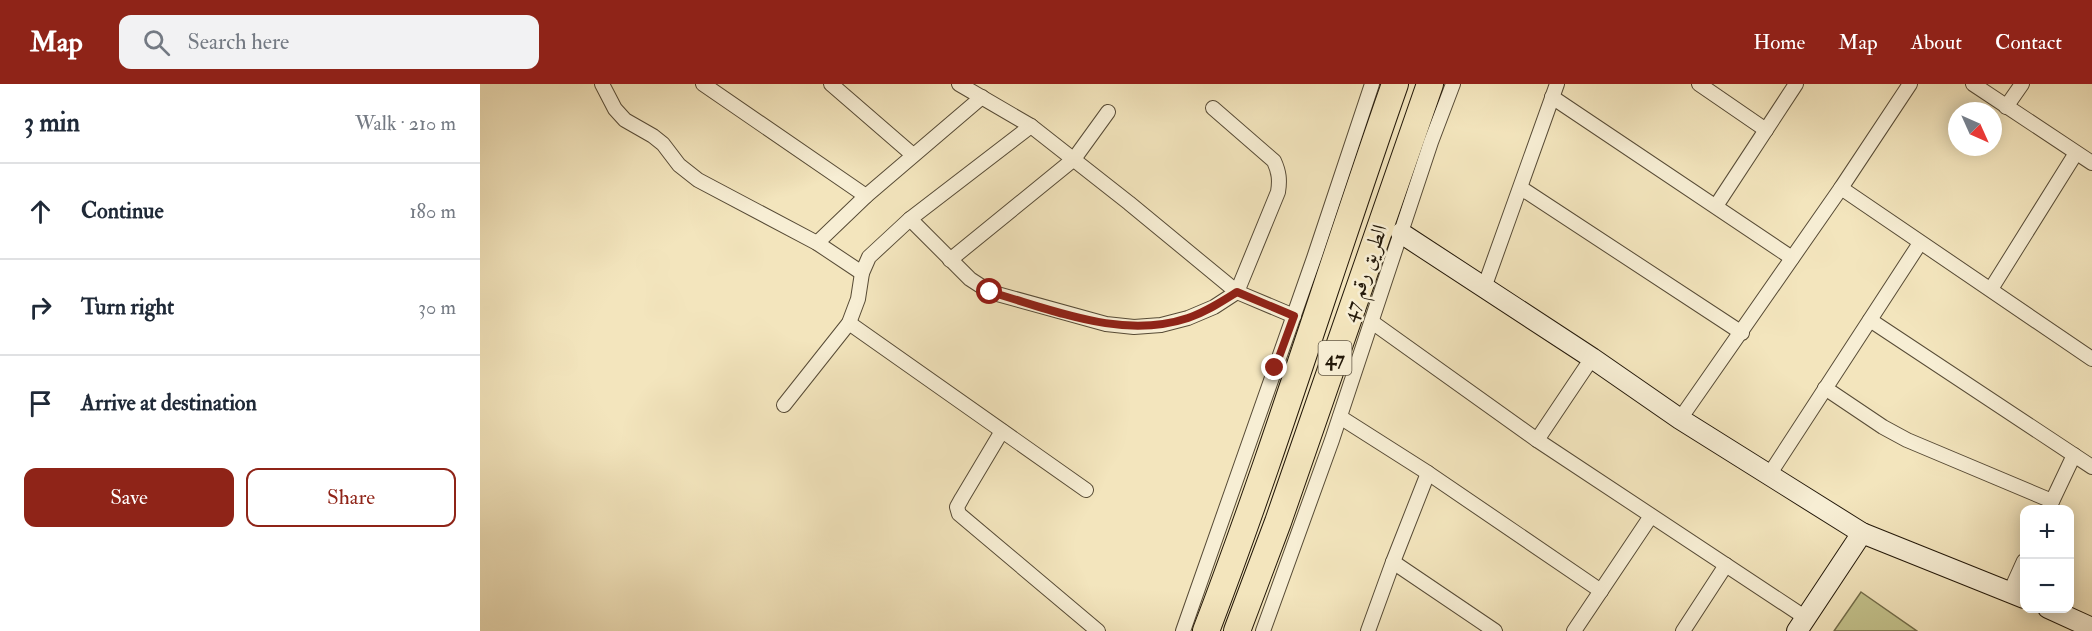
<!DOCTYPE html>
<meta charset="utf-8">
<style>
:root{--surface:#fff;--page:#f2f2f3;--text:#1f2937;--muted:#747a83;--line:#e0e1e3;--accent:#8f2418}
body{margin:0;font-family:"IM FELL Double Pica",Amiri,serif;background:var(--page);color:var(--text)}
.controls{position:absolute;right:18px;bottom:18px;display:grid;overflow:hidden;border-radius:12px;box-shadow:0 3px 15px #0003}
.controls button{width:54px;height:54px;display:grid;place-items:center;padding:0;border:0;border-bottom:2px solid var(--line);background:var(--surface);color:var(--text);font:30px sans-serif}
.compass{position:absolute;left:1468px;top:18px;width:54px;height:54px;border-radius:50%;background:var(--surface);box-shadow:0 3px 15px #0003;rotate:135deg}
.stop{position:absolute;width:18px;height:18px;margin:-14px;border:4px solid #8f2418;border-radius:50%;background:#fff}
.stop.end{background:#8f2418;border-color:#fff;box-shadow:0 2px 6px #0008}
.list{margin:0;padding:0;list-style:none}
h2{display:flex;justify-content:space-between;align-items:center;height:78px;margin:0;padding:0 24px;font-size:26px}
h2 small{font-size:20px;font-weight:400;color:var(--muted)}
.list li{display:grid;grid-template-columns:39px 1fr auto;gap:18px;align-items:center;box-sizing:border-box;height:96px;padding:0 24px;border-top:2px solid var(--line)}
.list b{display:block;font-size:22px;white-space:nowrap}
.list em{font-size:20px;font-style:normal;color:var(--muted)}
.actions{display:flex;gap:12px;padding:18px 24px}
.actions a{flex:1;padding:14px 0;border:2px solid var(--accent);border-radius:12px;text-align:center;font-size:21px;color:var(--accent)}
.actions .main{background:var(--accent);color:#fff}
.icon{flex:none;width:33px;height:33px;fill:none;stroke:currentColor;stroke-width:2;stroke-linecap:round;stroke-linejoin:round}
.map{position:relative;flex:none;width:1612px;height:547px;overflow:hidden}
header{display:flex;align-items:center;gap:36px;box-sizing:border-box;height:84px;padding:0 30px;background:var(--accent);color:#fff}
header strong{font-size:28px}
nav{display:flex;gap:33px;margin-inline-start:auto;font-size:21px}
.search{width:420px;height:54px;background:var(--page);display:flex;align-items:center;gap:15px;box-sizing:border-box;padding:0 21px;border-radius:12px;color:var(--muted);font-size:22px}
main{display:flex}
aside{flex:1;background:var(--surface)}
.map>svg:first-child{display:block}
.green{fill:#c3c28c;stroke:#736d4a;stroke-width:1.5}
.lines{fill:none;stroke-linecap:round;stroke-linejoin:round}
.street-casing{stroke:#574b36;stroke-width:16}
.secondary-casing{stroke:#231809;stroke-width:22}
.highway-casing{stroke:#231809;stroke-width:28}
.street{stroke:#f7eed4;stroke-width:14}
.secondary{stroke:#f7eed4;stroke-width:20}
.highway{stroke:#f3e5bd;stroke-width:26}
.route{stroke:#8f2418;stroke-width:8}
.labels{text-anchor:middle;stroke-width:5;stroke-linejoin:round;paint-order:stroke}
.shield{fill:#f7eed4;stroke:#635846;stroke-width:1.5}
.shield-label{font-size:20px;font-weight:bold;fill:#231809}
.street-label{font-size:21px;fill:#231809;stroke:#f7eed4}
</style>
<header>
<strong>Map</strong>
<div class="search"><svg class="icon" aria-label="search" viewBox="0 0 24 24"><circle cx="10" cy="10" r="6"/><path d="M15 15l6 6"/></svg>Search here</div>
<nav><a>Home</a><a>Map</a><a>About</a><a>Contact</a></nav>
</header>
<main>
<aside>
<h2>3 min<small>Walk · 210 m</small></h2>
<ul class="list">
<li><svg class="icon" aria-label="ahead" viewBox="0 0 24 24"><path d="M12 20V5M6 11l6-6 6 6"/></svg><div><b>Continue</b></div><em>180 m</em></li>
<li><svg class="icon" aria-label="right" viewBox="0 0 24 24"><path d="M7 20v-9h11M14 6l5 5-5 5"/></svg><div><b>Turn right</b></div><em>30 m</em></li>
<li><svg class="icon" aria-label="arrive" viewBox="0 0 24 24"><path d="M6 21V4h12l-3 4 3 4H6"/></svg><div><b>Arrive at destination</b></div></li>
</ul>
<div class="actions"><a class="main">Save</a><a>Share</a></div>
</aside>
<div class="map">
<svg width="1612" height="547" viewBox="0 0 1612 547">
<rect width="100%" height="100%" fill="#f3e5bd"/>
<filter id="stains"><feTurbulence type="fractalNoise" baseFrequency=".00333" numOctaves="4"/><feColorMatrix values="0 0 0 0 .2 0 0 0 0 .09 0 0 0 0 .02 0 0 0 .5 -.17"/></filter>
<radialGradient id="worn" r=".72"><stop offset=".6" stop-color="#630" stop-opacity="0"/><stop offset="1" stop-color="#630" stop-opacity=".3"/></radialGradient>
<!-- green -->
<polygon class="green" points="1381,508 1437,547 1354,547"/>
<g class="lines">
<!-- street casing -->
<g class="street-casing">
<g id="street">
<polyline points="122,0 135,25 145,36 173,52 183,60 199,81 218,96 337,159 382,189"/>
<polyline points="223,0 386,112"/>
<polyline points="351,0 433,71"/>
<polyline points="479,0 551,42 649,119 757,208 814,232"/>
<polyline points="1219,0 1286,46"/>
<polyline points="1493,0 1612,79"/>
<polyline points="1072,13 1312,174"/>
<polyline points="1526,23 1542,0"/>
<polyline points="1041,104 1262,249"/>
<polyline points="1361,104 1612,275"/>
<polyline points="1236,122 1316,0"/>
<path d="M430,135l60,60 20,13 116,32 28,3 27,-2 27,-7 26,-11 23,-15 41,-100c2,-12 1,-20 -4,-31l-61,-53"/>
<polyline points="337,159 386,112 502,13"/>
<polyline points="470,176 594,75 628,28"/>
<polyline points="1004,204 1077,0"/>
<polyline points="1511,205 1596,69"/>
<polyline points="1390,236 1612,383"/>
<polyline points="892,238 1057,356 1326,534"/>
<polyline points="369,239 606,406"/>
<polyline points="1345,304 1403,343 1427,356 1572,417"/>
<polyline points="304,321 369,239 378,215 382,189 389,173 430,135 551,42"/>
<polyline points="860,333 948,389 1121,507"/>
<polyline points="1200,335 1361,104 1430,0"/>
<polyline points="522,347 482,414 477,423 479,430 618,547"/>
<polyline points="1057,356 1112,274"/>
<polyline points="1289,391 1440,159"/>
<polyline points="1568,426 1594,371"/>
<polyline points="913,478 1015,547"/>
<polyline points="1530,508 1544,477"/>
<polyline points="703,547 834,174 892,0"/>
<polyline points="783,547 852,356 951,58 973,0"/>
<polyline points="888,547 913,478 948,389"/>
<polyline points="1094,547 1171,432"/>
<polyline points="1203,547 1246,481"/>
</g>
</g>
<!-- secondary casing -->
<g class="secondary-casing">
<g id="secondary">
<polyline points="921,149 1112,274 1200,335 1382,449 1544,514"/>
<polyline points="1568,524 1612,544"/>
<polyline points="1317,547 1382,449"/>
</g>
</g>
<!-- highway casing -->
<g class="highway-casing">
<g id="highway">
<path d="M726,547c69,-180 125,-365 189,-547"/>
<polyline points="757,547 798,438 950,0"/>
</g>
</g>
<!-- street -->
<use href="#street" class="street"/>
<!-- secondary -->
<use href="#secondary" class="secondary"/>
<!-- highway -->
<use href="#highway" class="highway"/>
</g>
<g class="lines">
<!-- route -->
<path class="route" d="M510,208c64,18 132,48 198,26 18,-6 33,-16 49,-26l57,24 -19,52"/>
</g>
<g class="labels">
<!-- shield labels -->
<rect class="shield" x="838.5" y="257" width="33" height="34" rx="4.5"/>
<g class="shield-label">
<text x="855" y="281">47</text>
</g>
<!-- street labels -->
<g class="street-label">
<text transform="translate(884 189) rotate(-71)" y="7">الطريق رقم 47</text>
</g>
</g>
<rect width="100%" height="100%" filter="url(#stains)"/>
<rect width="100%" height="100%" fill="url(#worn)"/>
</svg>
<div class="controls">
<button>+</button>
<button>−</button>
</div>
<svg class="compass" viewBox="-18 -18 36 36"><path d="M0-13l5 13h-10z" fill="#e53935"/><path d="M0 13l5-13h-10z" fill="#747a83"/></svg>
<div class="stop" style="left:510px;top:208px"></div>
<div class="stop end" style="left:795px;top:284px"></div>
</div>
</main>
